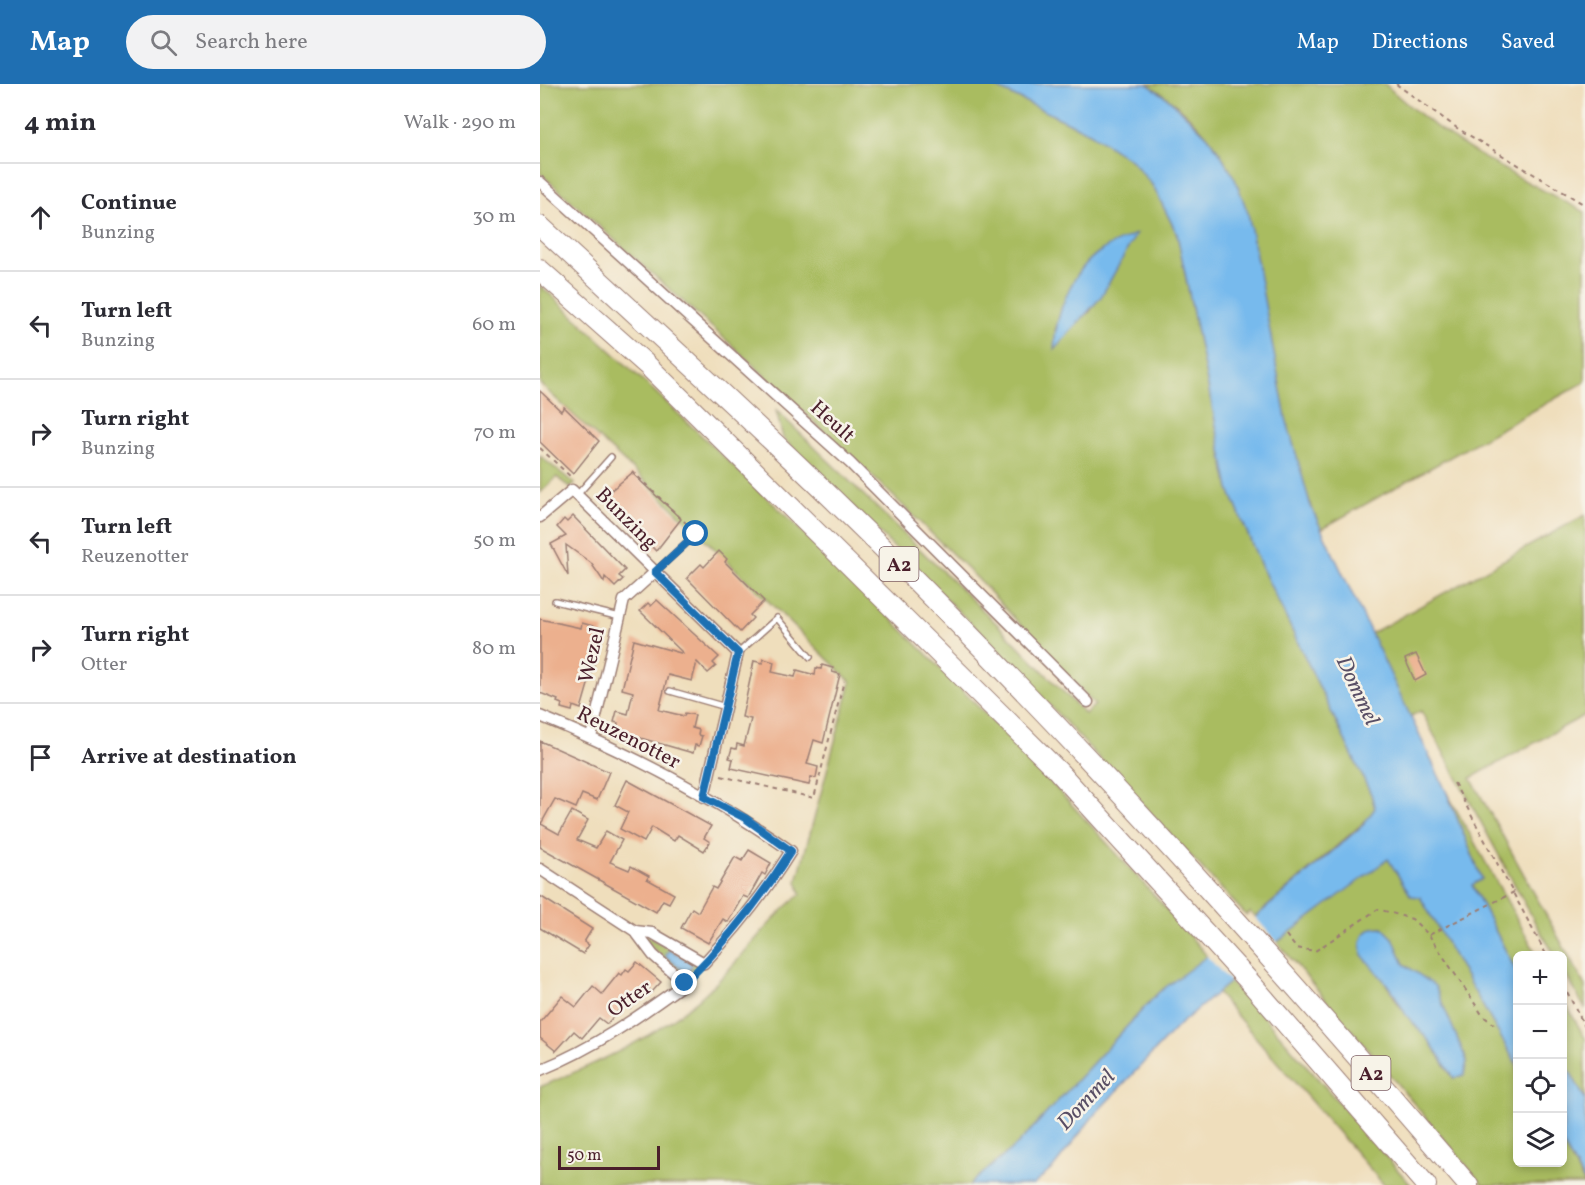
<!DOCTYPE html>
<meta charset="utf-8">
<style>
:root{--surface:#fff;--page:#f2f2f3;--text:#2b2b33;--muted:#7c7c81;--line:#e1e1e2;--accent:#1f6fb2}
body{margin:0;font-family:Vollkorn,serif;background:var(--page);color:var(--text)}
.controls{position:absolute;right:18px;bottom:18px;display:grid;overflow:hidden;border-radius:9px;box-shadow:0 3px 9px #0003}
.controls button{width:54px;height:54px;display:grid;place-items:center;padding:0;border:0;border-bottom:2px solid var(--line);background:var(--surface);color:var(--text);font:30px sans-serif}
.scale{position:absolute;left:18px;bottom:15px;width:102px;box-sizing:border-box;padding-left:6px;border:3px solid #4a1f2b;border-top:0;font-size:16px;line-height:21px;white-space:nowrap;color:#4a1f2b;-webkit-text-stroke:4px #f7f3e8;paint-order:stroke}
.stop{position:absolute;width:18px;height:18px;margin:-14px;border:4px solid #1f6fb2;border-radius:50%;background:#fff}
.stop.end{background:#1f6fb2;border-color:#fff;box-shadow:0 2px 6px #0008}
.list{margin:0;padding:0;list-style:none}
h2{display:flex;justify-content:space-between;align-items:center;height:78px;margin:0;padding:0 24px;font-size:26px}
h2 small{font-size:20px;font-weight:400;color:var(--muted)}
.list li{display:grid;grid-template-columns:39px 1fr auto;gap:18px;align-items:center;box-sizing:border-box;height:108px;padding:0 24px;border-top:2px solid var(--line)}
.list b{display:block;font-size:22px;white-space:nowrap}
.list p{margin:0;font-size:20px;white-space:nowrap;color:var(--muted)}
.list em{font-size:20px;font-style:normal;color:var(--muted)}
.icon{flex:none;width:33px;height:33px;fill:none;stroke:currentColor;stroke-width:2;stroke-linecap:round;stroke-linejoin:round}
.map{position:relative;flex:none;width:1045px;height:1101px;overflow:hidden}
header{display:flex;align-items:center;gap:36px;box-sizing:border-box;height:84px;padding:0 30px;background:var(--accent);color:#fff}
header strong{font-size:28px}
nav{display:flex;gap:33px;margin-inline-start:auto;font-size:21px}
.search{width:420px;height:54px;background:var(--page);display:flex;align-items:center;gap:15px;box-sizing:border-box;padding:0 21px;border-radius:33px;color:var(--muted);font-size:22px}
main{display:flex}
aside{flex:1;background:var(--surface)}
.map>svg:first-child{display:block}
.green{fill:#a9bc60;stroke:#7a6e46;stroke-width:1.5;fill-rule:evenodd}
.water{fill:#77baed;stroke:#606c8c;stroke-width:1.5}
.pier{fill:#efdebc}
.building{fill:#ecb08e}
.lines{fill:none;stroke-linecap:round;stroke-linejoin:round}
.lane-casing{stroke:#9c7e74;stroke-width:8}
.street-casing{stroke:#9c7e74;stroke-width:13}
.highway-casing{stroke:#9c7e74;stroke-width:22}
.path{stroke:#9c7e74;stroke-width:2;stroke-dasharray:4.5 4.5;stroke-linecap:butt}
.lane{stroke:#fff;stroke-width:5}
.street{stroke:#fff;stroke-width:10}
.highway{stroke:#fff;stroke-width:20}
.route{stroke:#1f6fb2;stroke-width:8}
.labels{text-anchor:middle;stroke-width:5;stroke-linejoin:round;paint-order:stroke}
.shield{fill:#f7f3e8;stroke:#7e5f64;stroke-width:1.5}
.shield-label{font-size:20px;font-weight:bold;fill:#4a1f2b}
.street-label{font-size:21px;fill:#4a1f2b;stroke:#f7f3e8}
.water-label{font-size:22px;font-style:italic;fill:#584e65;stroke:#f7f3e8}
</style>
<header>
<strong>Map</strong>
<div class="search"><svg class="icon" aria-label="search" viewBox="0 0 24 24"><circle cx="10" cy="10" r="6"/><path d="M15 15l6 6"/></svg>Search here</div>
<nav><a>Map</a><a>Directions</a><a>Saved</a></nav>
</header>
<main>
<aside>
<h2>4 min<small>Walk · 290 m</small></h2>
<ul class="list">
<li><svg class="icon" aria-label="ahead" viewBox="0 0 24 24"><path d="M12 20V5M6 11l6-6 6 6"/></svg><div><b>Continue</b><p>Bunzing</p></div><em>30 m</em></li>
<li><svg class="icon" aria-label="left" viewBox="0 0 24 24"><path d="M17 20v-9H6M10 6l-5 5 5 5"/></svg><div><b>Turn left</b><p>Bunzing</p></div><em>60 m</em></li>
<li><svg class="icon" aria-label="right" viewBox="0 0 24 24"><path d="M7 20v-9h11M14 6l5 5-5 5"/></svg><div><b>Turn right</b><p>Bunzing</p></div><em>70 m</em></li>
<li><svg class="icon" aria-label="left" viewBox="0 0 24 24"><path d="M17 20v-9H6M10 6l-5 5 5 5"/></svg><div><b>Turn left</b><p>Reuzenotter</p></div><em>50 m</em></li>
<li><svg class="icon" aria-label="right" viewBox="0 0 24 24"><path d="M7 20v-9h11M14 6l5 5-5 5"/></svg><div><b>Turn right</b><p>Otter</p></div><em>80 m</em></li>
<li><svg class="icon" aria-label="arrive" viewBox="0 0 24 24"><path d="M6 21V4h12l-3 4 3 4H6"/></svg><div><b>Arrive at destination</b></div></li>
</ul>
</aside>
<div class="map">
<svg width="1045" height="1101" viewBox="0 0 1045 1101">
<rect width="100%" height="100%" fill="#f7f3e8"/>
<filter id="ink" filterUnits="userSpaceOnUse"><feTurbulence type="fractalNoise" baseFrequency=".0167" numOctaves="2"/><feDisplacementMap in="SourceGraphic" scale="12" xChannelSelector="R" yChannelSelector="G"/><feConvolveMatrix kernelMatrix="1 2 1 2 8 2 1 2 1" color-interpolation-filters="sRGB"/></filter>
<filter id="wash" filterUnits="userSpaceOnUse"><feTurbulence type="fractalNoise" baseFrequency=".008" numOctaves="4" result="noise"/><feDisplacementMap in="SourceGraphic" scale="24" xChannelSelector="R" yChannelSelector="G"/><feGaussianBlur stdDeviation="1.35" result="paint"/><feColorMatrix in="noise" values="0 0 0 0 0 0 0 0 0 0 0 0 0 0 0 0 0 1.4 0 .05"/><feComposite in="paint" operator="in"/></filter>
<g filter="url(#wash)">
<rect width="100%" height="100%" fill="#efdebc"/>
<!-- green -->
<g class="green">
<path d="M0,0h449l101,49 42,28 21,25 24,48 52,255 33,79 109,226 4,14 -6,10 -114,99 -5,-5 -4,3 -249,-266 -214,-211 -7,-28 220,213 89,91 10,-9 -115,-124 -91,-89 -154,-144 -195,-175zM595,151l-45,77 -35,19 7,-24 13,-26z"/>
<path d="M607,0h238c57,56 130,92 200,128v170l-264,147c-35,-77 -46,-165 -61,-247 -7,-35 -10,-70 -25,-102 -17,-38 -52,-75 -88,-96z"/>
<path d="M0,201c232,214 462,432 668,672l-50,36 -140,151 -49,41h-429v-98c62,-26 124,-53 172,-100 31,-30 55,-66 89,-93l-4,-13 54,-199 -209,-204 -102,-94z"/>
<polygon points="0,372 35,400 30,404 17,393 0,409"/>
<polygon points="1045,431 1045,631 931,694 1045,902 1045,925 1023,885 1023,872 1015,871 997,842 881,627 869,633 830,550"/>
<polygon points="906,707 997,871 978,872 977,889 932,801 942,795"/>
<path d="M848,774l23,38h9l97,169 1,97h45v-18l22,41h-102l-206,-243zM842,843l22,37 31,23 32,74 -9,16 -5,1 -3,-5 -20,-31 -31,-37 -14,-23 -21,-48 8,-6z"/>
<polygon points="106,852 157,880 156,884 145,891 104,857"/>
<polygon points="689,897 709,916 871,1101 844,1101 677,909"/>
<polygon points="1023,915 1045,954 1045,1015 1023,975"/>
</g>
<!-- water -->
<g class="water">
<polygon points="449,0 607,0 630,16 666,51 680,69 695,95 708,129 746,334 771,423 906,707 942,795 932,801 977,889 977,981 880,813 871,812 848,775 737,858 639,941 555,1030 513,1084 493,1101 429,1101 478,1060 618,909 691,854 823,741 835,724 831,710 722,484 689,405 637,150 613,102 592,77 550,49"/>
<path d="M596,150l-35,63 -47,53c1,-35 17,-80 48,-100 10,-7 23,-11 34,-16z"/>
<polygon points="842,843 853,854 864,880 895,902 927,977 924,991 914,994 890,958 866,931 852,906 822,871 821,858 824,850 832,844"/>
<polygon points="130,866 152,879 151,884 145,888 127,873 125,870"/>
<polygon points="1023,975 1045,1015 1045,1099 1023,1060"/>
</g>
<!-- pier -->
<polygon class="pier" points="713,831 739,860 691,899 666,871"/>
<g id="blocks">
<!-- building -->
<g class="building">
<polygon points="0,307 21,327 24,323 59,357 33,390 0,358"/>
<polygon points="92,389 141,435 116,467 63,413"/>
<polygon points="33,432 85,486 79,492 83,495 75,503 65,493 64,498 51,479 26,461 28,492 11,460 26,452 17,443 24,435 27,438"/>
<polygon points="179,467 187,475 185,478 224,517 210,531 213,534 200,548 147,494 161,480 164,483"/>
<polygon points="117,516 179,573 173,579 176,582 168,589 157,578 152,597 128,591 119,626 144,632 145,629 155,631 152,644 159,646 158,651 162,652 159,662 155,661 153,669 76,647 78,639 74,638 77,627 88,630 93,608 82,605 94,556 144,570 100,527 108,519 111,522"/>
<polygon points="0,535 41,544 42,539 64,545 41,625 33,622 32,627 21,624 22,620 17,618 18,616 0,609"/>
<polygon points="876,570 886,591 875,597 865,575"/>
<polygon points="224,575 234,578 232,588 255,593 257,586 275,591 276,584 281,585 282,581 293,584 292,588 300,590 283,659 274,656 267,680 278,683 276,694 271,693 269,701 191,684 193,675 189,674 192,664 196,665 197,660 204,662 211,635 202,633 214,577 223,579"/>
<polygon points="0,657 69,688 57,716 42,710 36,724 15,715 1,740 19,750 32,727 48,736 37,756 56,764 66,747 82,756 70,778 89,786 91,782 109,792 107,795 134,810 129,819 123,816 116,828 0,763"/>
<polygon points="87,696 171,742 164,754 170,758 164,767 138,751 134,757 112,743 104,758 80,745 88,728 75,721"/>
<polygon points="209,766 231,779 225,791 222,789 208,814 203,812 188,838 183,835 168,859 141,844 152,824 158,828 172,803 176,805 195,773 202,777"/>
<polygon points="0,812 52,845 44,858 49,861 43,870 0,844"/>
<polygon points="97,878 121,898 112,908 108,904 90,925 84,920 67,940 59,934 42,954 34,947 16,967 0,954 0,938 22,912 36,923 53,902 62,910 79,889 82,891 86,885 89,887"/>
</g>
</g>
</g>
<g filter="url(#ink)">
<use href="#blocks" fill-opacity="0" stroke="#9c7e74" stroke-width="1.5"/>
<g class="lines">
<!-- lane casing -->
<g class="lane-casing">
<g id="lane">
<polyline points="37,411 71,373"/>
<polyline points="116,487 156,450"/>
<polyline points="15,517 80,533"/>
<polyline points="198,569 237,534 270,573"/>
<polyline points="130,607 186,623"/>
</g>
</g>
<!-- street casing -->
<g class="street-casing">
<g id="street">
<polyline points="0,98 310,379 548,618"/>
<polyline points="0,433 32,406 198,569 164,713"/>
<path d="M0,632c87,36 174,81 251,135 -26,42 -54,77 -87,112l-52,-30 -17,-2"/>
<polyline points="51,653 84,516 115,488"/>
<path d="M0,785l95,62 18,24 32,28c-47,34 -91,65 -145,87"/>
</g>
</g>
<!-- highway casing -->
<g class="highway-casing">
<g id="highway">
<path d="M0,142c135,124 271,248 399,378 184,186 359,383 529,581"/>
<polyline points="0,186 107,281 518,687 709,897 886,1101"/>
</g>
</g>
<!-- path -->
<g class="path">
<polyline points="856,0 917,44 1045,121"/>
<polyline points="0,364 32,394"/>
<polyline points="92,387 150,443"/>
<polyline points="181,692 274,714 304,597"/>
<polyline points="914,699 1007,872"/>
<polyline points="746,851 756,864 775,867 838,825 872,835 889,851 974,808"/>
<polyline points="889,851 943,932 954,940"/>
<polyline points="1023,900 1045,943"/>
</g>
<!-- lane -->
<use href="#lane" class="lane"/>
<!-- street -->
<use href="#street" class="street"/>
<!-- highway -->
<use href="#highway" class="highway"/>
</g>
</g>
<g class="lines" filter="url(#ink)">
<!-- route -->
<path class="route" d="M145,899c41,-41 75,-83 106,-132l-46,-33 -41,-21 34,-144 -83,-81 41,-38"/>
</g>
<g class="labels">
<!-- shield labels -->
<g class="shield">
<rect x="339.5" y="463" width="39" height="34" rx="4.5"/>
<rect x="811.5" y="972" width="39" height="34" rx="4.5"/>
</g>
<g class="shield-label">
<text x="359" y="487">A2</text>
<text x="831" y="996">A2</text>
</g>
<!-- street labels -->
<g class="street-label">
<text transform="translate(293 337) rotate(42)" y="7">Heult</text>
<text transform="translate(87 434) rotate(45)" y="7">Bunzing</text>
<text transform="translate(51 571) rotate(-77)" y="7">Wezel</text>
<text transform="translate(89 653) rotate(27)" y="7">Reuzenotter</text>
<text transform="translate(89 914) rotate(-35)" y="7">Otter</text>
</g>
<!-- water labels -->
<g class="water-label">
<text transform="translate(819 606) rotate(65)" y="8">Dommel</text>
<text transform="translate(545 1015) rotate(-47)" y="8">Dommel</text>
</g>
</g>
</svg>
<div class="controls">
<button>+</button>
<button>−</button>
<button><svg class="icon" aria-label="locate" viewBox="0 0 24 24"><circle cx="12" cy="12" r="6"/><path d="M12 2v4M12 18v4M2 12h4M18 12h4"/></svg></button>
<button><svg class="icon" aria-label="layers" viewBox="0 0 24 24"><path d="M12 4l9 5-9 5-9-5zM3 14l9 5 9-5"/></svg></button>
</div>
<div class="scale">50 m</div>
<div class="stop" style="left:156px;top:450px"></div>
<div class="stop end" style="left:145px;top:899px"></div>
</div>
</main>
